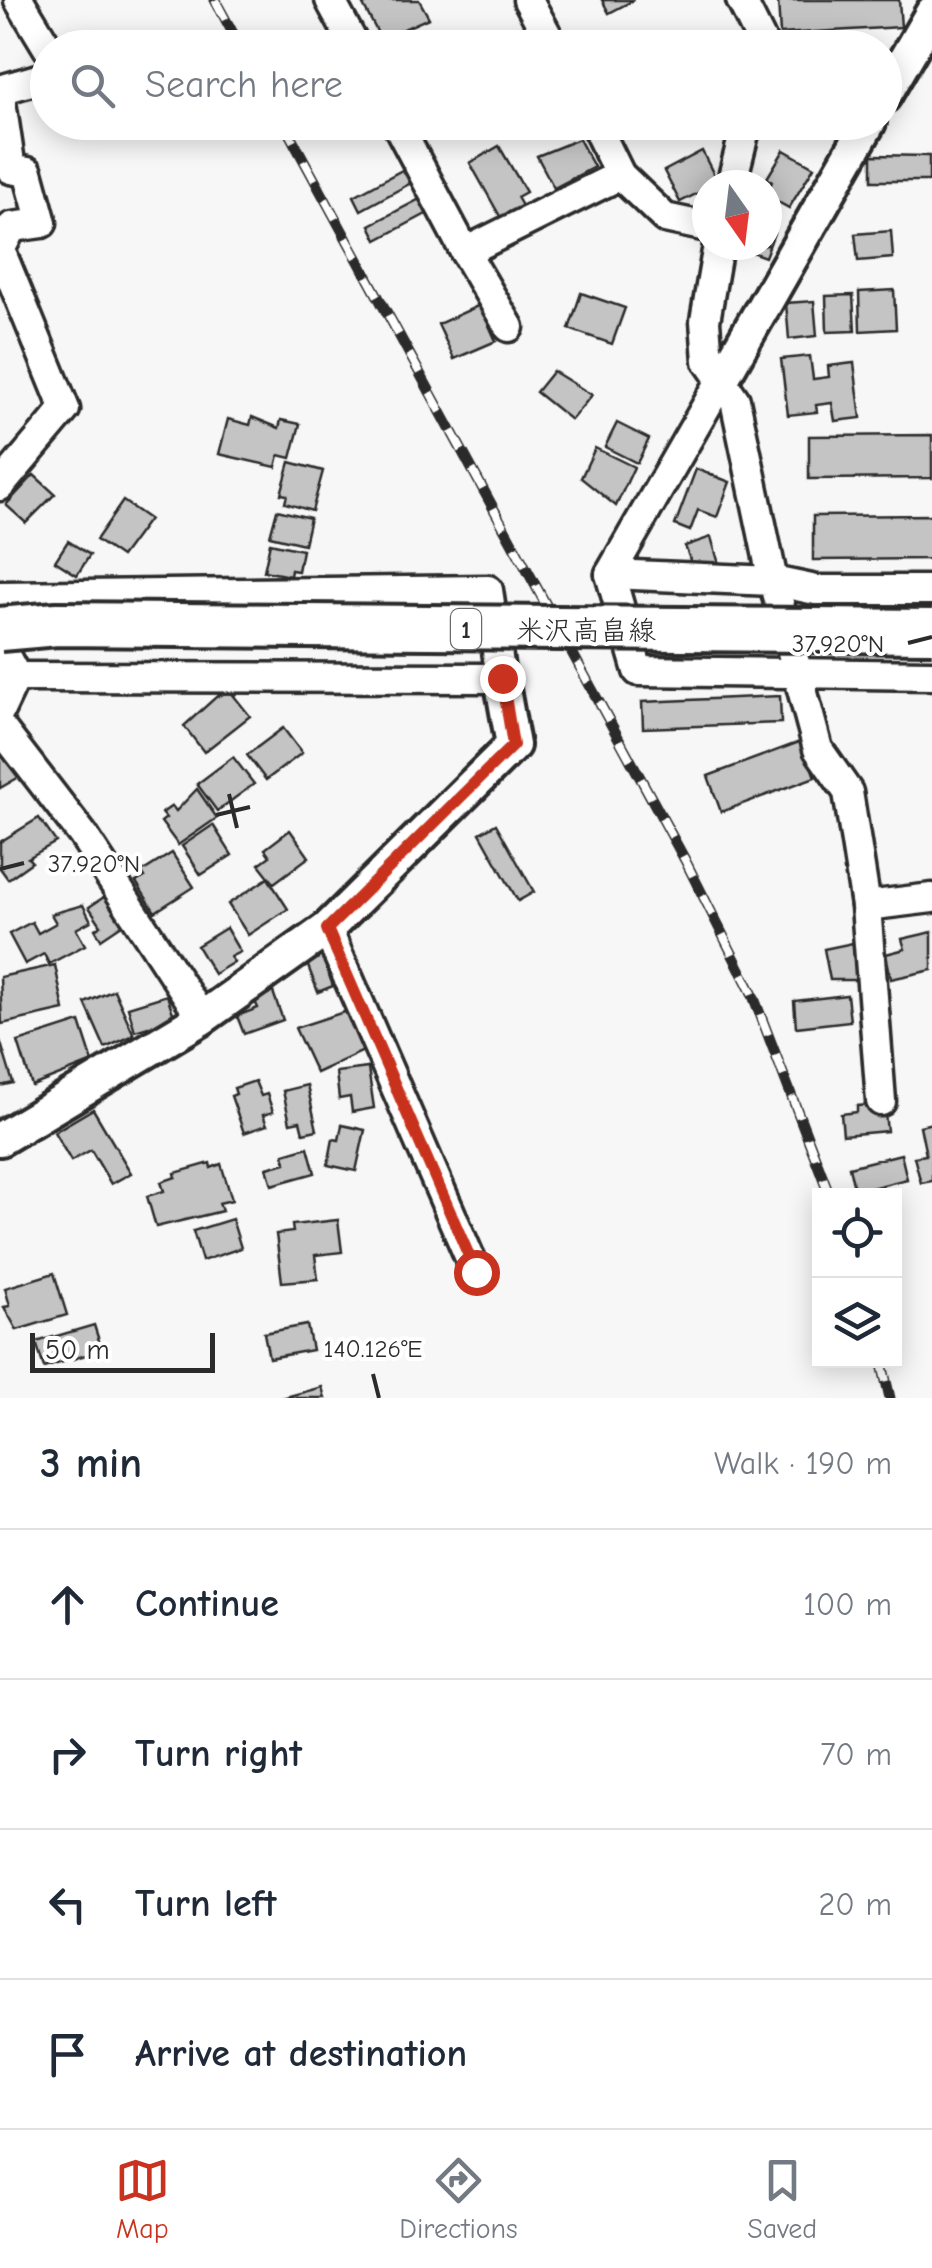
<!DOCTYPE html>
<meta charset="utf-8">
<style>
:root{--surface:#fff;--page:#f6f6f7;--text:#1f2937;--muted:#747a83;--line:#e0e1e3;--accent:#c8321e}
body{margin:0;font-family:"Comic Neue","Klee One",sans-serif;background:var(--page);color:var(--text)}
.controls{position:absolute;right:30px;bottom:30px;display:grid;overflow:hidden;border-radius:0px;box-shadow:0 5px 25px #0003}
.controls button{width:90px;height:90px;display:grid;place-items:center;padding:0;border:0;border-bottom:2px solid var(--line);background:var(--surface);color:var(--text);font:50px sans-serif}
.compass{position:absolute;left:692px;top:170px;width:90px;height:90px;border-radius:50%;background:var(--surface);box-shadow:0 5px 25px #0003;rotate:166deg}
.scale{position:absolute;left:30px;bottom:25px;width:185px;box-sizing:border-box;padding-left:10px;border:5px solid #2b2b2b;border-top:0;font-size:28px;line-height:35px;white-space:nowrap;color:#2b2b2b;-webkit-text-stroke:8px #fff;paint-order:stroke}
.stop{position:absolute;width:30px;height:30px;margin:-22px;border:8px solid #c8321e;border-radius:50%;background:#fff}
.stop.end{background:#c8321e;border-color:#fff;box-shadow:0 2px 10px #0008}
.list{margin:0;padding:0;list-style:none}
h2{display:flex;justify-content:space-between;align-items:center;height:130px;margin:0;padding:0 40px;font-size:42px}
h2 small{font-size:32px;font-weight:400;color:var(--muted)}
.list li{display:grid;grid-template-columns:65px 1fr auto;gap:30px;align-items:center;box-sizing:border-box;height:150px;padding:0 40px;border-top:2px solid var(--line)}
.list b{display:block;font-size:38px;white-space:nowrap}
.list em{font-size:32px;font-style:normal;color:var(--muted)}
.icon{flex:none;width:55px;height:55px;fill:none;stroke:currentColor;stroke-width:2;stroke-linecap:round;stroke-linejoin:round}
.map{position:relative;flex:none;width:932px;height:1398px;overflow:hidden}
.search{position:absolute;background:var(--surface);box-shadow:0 5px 25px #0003;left:30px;right:30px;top:30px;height:110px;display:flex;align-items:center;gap:25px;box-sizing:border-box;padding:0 35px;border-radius:55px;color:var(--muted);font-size:38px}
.sheet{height:730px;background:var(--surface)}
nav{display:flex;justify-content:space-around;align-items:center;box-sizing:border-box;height:140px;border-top:2px solid var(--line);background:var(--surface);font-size:28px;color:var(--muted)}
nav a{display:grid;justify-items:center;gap:5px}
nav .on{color:var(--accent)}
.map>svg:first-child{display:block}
.building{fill:#c4c4c4;stroke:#2b2b2b;stroke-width:2.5}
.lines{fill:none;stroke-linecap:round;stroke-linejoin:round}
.minor-casing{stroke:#2b2b2b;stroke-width:35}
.tertiary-casing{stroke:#2b2b2b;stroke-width:40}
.minor{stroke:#fff;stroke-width:28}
.tertiary{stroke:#fff;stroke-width:32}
.rail-casing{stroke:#2b2b2b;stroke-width:11}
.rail{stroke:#fff;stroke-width:8;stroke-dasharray:22;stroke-linecap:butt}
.primary-bridge-casing{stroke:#2b2b2b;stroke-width:50;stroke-linecap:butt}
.primary-bridge{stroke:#fff;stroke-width:42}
.route{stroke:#c8321e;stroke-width:12}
.ticks{fill:none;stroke:#2b2b2b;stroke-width:4}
.labels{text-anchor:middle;stroke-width:8;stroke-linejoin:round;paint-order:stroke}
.shield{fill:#fff;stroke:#6b6b6b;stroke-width:2.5}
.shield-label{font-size:25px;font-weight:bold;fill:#2b2b2b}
.street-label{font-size:28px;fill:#2b2b2b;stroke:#fff}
.ticks-label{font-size:25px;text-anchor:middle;fill:#2b2b2b;stroke:#fff;stroke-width:8;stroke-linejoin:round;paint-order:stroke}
</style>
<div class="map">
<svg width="932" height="1398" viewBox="0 0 932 1398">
<rect width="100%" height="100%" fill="#f7f7f7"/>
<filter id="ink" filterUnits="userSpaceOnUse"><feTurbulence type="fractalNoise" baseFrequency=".01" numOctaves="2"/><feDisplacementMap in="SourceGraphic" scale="20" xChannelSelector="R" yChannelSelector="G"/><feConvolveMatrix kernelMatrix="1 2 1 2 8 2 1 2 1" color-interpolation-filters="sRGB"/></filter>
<g filter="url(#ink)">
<!-- building -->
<g class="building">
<polygon points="373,0 419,0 429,18 381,39 363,5"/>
<polygon points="602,0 634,0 609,13"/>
<polygon points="778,0 899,0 901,27 780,34"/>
<polygon points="700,33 707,48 670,48"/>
<polygon points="579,139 594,167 554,188 537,156"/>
<polygon points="499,146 526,192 517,197 522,206 501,218 470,163"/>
<polygon points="784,150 814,167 789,208 767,196 772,181 767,178"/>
<polygon points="702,151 718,183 680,202 664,171"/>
<polygon points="872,155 929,156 929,181 872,181"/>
<polygon points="404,169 411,183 361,210 354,196"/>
<polygon points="420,199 428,213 377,240 370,225"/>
<polygon points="767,221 777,225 765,257 743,249 767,245"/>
<polygon points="891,231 893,258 858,261 855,234"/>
<polygon points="894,290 896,329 860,331 859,292"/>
<polygon points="581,293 625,308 612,344 569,329"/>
<polygon points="853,295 855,331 827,332 826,296"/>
<polygon points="814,301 817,336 789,339 786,303"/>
<polygon points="480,305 496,341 454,359 438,324"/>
<polygon points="810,356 813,379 829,377 828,366 854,363 861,418 835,421 832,403 816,405 817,412 788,415 781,359"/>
<polygon points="553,371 592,395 571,420 536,392"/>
<polygon points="252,417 279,428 281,420 300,424 291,458 279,455 276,467 219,454 228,419 250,425"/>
<polygon points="617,423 649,439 637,463 605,447"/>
<polygon points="932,435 932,478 809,479 809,436"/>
<polygon points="595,448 634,467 616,506 581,478"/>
<polygon points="290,462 323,471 312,511 285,503 287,495 281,494"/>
<polygon points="696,469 730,482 717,517 698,510 690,531 675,525"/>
<polygon points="34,475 55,494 26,523 6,505"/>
<polygon points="123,501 149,519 121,557 96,540"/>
<polygon points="277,510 310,518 304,544 270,536"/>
<polygon points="932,515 932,559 813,560 813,516"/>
<polygon points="711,537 719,564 693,568 685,546"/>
<polygon points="68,541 90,555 77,575 55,561"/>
<polygon points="270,543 302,550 298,571 291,570 290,576 264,571"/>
<polygon points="230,691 250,716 204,752 184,726 216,697"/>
<polygon points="780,696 781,723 643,728 642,702"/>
<polygon points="283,728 302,753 266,780 247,755"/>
<polygon points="802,741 815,777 721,812 708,776"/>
<polygon points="0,749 21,776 0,788"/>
<polygon points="233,757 254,784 217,811 197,784"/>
<polygon points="197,789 217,818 178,845 161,822 166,818 162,813 172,806 176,811"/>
<polygon points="39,818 56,842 28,858 32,862 8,879 0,868 0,842"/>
<polygon points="496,824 534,892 518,901 480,833"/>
<polygon points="213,825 232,855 201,875 182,846"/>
<polygon points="290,830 309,857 274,883 259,864 270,856 265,849"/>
<polygon points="172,853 194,887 155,912 136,882 145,877 142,872"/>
<polygon points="268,878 288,909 248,935 228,904"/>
<polygon points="107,895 125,923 101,939 95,929 101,925 89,907"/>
<polygon points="83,905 91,921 76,929 85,945 49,964 44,954 25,964 9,934 32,922 38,933 56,923 51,914"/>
<polygon points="226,928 240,952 230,957 234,962 214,974 197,946"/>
<polygon points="932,932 932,970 891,979 886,954 905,949 902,939"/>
<polygon points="862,941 861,980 830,980 824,949"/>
<polygon points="322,955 333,986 318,992 306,961"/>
<polygon points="55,965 64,1010 2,1024 0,977"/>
<polygon points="114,990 134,1035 105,1048 85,1003"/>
<polygon points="273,992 283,1020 244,1034 237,1016 258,1008 254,999"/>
<polygon points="167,995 175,1019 149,1031 148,1027 135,1031 128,1007"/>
<polygon points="847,995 850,1021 796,1027 794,1001"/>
<polygon points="350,1010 368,1049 316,1073 295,1028"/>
<polygon points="80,1022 93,1062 32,1086 18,1042"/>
<polygon points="0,1040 13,1083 0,1086"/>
<polygon points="368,1068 374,1108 352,1112 350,1097 339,1099 336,1072"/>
<polygon points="255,1081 261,1096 267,1094 273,1112 263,1115 267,1125 244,1133 231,1096 236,1094 234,1088"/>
<polygon points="307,1085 317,1130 303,1133 300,1121 290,1123 283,1091"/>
<polygon points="884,1104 887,1131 843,1135 841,1114 857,1112 857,1106"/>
<polygon points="93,1109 131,1173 111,1184 91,1150 71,1161 54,1132"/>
<polygon points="932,1123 932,1181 921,1183 914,1157 926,1155 920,1126"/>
<polygon points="342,1125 365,1130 356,1171 328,1165 333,1139 339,1140"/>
<polygon points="308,1147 315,1173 272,1185 267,1168 286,1163 284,1154"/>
<polygon points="901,1154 907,1179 855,1192 849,1167"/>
<polygon points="210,1163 211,1168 221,1164 232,1200 219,1203 222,1211 156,1227 147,1196 164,1191 161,1182 176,1177 175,1173"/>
<polygon points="232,1219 241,1248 202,1261 193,1231"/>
<polygon points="338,1220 342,1252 315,1255 318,1279 282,1282 276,1234 293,1232 292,1225"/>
<polygon points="54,1273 67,1315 17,1330 4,1307 10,1306 5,1288"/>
<polygon points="94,1325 102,1350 44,1368 36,1342"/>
<polygon points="307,1325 312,1350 269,1358 264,1333"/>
<polygon points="322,1387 325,1398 282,1398"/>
</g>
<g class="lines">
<!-- minor casing -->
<g class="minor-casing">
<g id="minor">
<polyline points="19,0 48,48"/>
<polyline points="330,0 356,48"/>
<polyline points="528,0 554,48"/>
<polyline points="741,0 765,48"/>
<polyline points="0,90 48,76"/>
<polyline points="0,95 11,169 28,172 42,223 12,227 0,250 65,409 0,486"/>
<polyline points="396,122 465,252 620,175"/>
<polyline points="594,122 620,175 665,218 707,227"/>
<polyline points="731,185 747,122"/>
<polyline points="718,245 705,321 708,361 735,400 773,581 816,590 932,590"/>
<polyline points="465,252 509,327"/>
<polyline points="722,379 610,574 638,671 932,675"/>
<polyline points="610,574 773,581 818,749 848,792 866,906 881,1101"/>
<polyline points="0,596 488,590 501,678 0,677"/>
<polyline points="0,646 16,676 0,710"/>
<polyline points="0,727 83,835 202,1018"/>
<polyline points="866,906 932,898"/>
<polyline points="327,929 476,1272"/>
</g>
</g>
<!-- tertiary casing -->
<g class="tertiary-casing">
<g id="tertiary">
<polyline points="884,96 932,13"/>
<polyline points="722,379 869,122"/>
<polyline points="0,1139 202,1018 327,929 513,745 501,678"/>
</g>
</g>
<!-- minor -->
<use href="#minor" class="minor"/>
<!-- tertiary -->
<use href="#tertiary" class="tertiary"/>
<!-- rail casing -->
<g class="rail-casing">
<g id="rail">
<polyline points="215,0 241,48"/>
<polyline points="283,122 685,860 752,993 830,1196"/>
<polyline points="881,1360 890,1398"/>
</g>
</g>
<!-- rail -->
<use href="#rail" class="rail"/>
<!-- primary-bridge casing -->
<g class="primary-bridge-casing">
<polyline id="primary-bridge" points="0,629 57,624 932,631"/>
</g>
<!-- primary-bridge -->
<use href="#primary-bridge" class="primary-bridge"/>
</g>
</g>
<g class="lines" filter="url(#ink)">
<!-- route -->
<polyline class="route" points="476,1272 327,929 513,745 502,678"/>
</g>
<!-- ticks -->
<path class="ticks" d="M908,643l24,-6M229,794l8,34M216,815l34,-8M0,869l24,-6M373,1374l6,24"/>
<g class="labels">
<!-- shield labels -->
<rect class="shield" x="451" y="609" width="30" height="40" rx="8"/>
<g class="shield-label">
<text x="466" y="638">1</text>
</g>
<!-- street labels -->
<g class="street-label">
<text x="586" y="640">米沢高畠線</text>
</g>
</g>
<g class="ticks-label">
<text x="838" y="652">37.920°N</text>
<text x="94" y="872">37.920°N</text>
<text x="373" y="1357">140.126°E</text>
</g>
</svg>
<div class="controls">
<button><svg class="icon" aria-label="locate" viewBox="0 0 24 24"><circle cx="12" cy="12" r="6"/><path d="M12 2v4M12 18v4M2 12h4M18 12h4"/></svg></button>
<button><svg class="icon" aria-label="layers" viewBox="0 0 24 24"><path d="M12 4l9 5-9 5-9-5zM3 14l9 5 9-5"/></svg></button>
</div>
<svg class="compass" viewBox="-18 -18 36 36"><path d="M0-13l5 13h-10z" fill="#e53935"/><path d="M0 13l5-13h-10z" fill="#747a83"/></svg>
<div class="scale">50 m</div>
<div class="stop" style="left:476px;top:1272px"></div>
<div class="stop end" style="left:502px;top:678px"></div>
<div class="search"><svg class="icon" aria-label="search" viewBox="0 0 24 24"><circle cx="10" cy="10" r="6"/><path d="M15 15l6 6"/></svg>Search here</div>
</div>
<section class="sheet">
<h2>3 min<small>Walk · 190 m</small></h2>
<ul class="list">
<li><svg class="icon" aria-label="ahead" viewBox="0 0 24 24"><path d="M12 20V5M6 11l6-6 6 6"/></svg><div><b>Continue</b></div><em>100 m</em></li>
<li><svg class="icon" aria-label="right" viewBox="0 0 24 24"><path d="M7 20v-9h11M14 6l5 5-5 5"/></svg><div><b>Turn right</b></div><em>70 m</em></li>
<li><svg class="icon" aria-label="left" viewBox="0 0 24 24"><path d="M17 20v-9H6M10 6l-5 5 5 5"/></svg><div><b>Turn left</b></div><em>20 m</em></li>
<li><svg class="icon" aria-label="arrive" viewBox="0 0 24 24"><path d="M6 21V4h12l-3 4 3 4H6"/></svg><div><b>Arrive at destination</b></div></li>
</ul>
</section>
<nav>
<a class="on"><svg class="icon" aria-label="map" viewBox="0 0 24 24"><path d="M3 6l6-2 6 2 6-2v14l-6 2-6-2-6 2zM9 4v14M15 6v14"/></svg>Map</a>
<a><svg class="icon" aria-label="directions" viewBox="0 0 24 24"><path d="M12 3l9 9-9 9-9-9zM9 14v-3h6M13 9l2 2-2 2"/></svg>Directions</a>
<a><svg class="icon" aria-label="saved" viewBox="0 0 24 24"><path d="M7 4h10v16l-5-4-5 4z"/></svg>Saved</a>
</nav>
